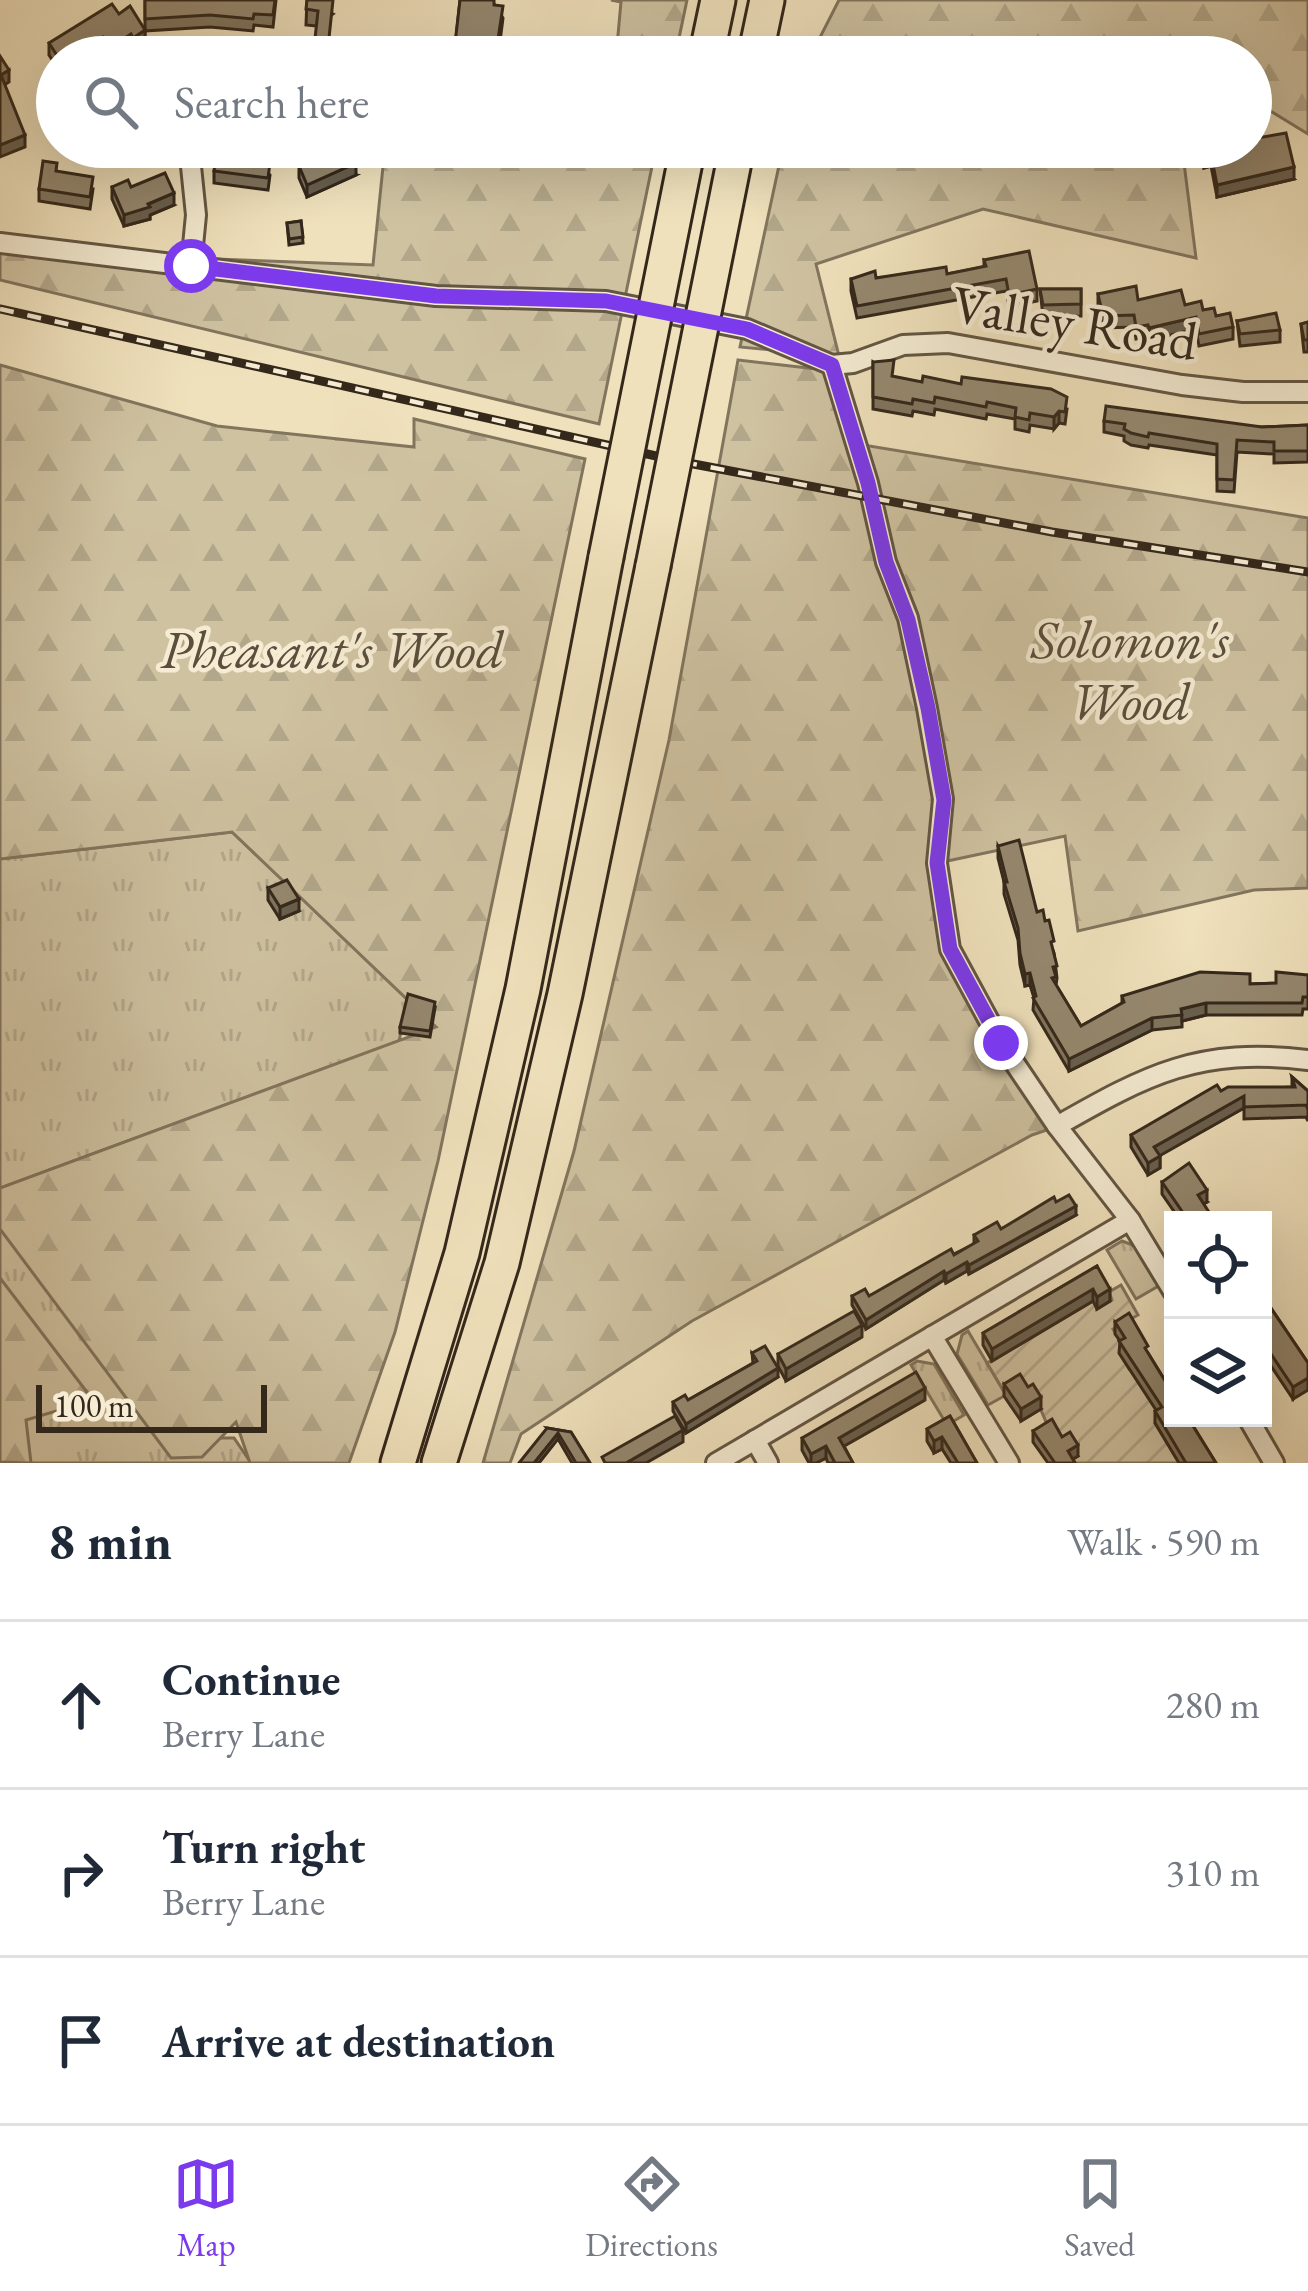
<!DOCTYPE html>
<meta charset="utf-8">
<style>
:root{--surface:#fff;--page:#f6f6f7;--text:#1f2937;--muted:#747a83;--line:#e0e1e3;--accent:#7c3aed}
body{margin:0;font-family:"EB Garamond",serif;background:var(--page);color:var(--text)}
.controls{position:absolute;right:36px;bottom:36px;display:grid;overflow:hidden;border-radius:0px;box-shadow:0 12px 48px #0002}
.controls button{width:108px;height:108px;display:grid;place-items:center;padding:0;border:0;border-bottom:3px solid var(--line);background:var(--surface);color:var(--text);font:60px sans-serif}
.scale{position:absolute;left:36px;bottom:30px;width:231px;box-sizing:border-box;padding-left:12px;border:6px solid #34281b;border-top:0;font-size:33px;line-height:42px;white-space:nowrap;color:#34281b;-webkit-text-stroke:9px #f5ecd3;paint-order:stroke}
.stop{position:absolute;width:36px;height:36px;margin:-27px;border:9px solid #7c3aed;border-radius:50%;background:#fff}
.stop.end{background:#7c3aed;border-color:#fff;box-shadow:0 3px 12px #0008}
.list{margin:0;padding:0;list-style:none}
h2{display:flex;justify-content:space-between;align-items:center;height:156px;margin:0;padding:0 48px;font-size:51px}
h2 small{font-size:39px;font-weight:400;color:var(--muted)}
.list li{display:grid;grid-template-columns:78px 1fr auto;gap:36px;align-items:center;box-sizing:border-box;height:168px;padding:0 48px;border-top:3px solid var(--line)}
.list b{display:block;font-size:45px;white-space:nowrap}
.list p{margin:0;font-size:39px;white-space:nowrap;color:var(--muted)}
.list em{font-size:39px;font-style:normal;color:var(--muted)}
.icon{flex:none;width:66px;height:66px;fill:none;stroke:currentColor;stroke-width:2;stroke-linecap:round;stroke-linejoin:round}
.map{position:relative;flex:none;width:1308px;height:1463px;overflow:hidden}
.search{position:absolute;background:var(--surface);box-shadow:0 12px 48px #0002;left:36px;right:36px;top:36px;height:132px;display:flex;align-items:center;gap:30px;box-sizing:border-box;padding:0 42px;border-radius:66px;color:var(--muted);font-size:45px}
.sheet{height:660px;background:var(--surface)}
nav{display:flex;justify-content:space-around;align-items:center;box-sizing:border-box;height:168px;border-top:3px solid var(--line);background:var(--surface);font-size:33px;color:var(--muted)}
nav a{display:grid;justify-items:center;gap:6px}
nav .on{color:var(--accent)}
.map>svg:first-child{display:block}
.grass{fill:url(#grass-tufts);stroke:#82755e;stroke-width:3}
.forest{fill:url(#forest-firs);stroke:#82755e;stroke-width:3}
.garden{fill:url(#garden-furrows);stroke:#82755e;stroke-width:3}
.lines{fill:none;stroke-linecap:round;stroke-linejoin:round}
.minor-casing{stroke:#635643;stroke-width:24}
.motorway-casing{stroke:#34281b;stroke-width:39}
.minor{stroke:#f5ecd3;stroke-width:18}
.motorway{stroke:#efe1bc;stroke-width:33}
.rail-casing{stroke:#34281b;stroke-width:9}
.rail{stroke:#f5ecd3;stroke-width:4.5;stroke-dasharray:14;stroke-linecap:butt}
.motorway-bridge-casing{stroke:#34281b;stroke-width:39;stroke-linecap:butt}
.motorway-bridge{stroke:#efe1bc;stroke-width:33}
.wall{fill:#80755f;stroke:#34281b;stroke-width:3}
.shaded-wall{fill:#685f4e;stroke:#34281b;stroke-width:3}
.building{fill:#95886f;stroke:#34281b;stroke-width:3}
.route{stroke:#7c3aed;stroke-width:15}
.labels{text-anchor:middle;stroke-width:9;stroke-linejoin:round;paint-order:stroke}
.street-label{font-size:54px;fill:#34281b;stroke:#f5ecd3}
.park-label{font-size:54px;font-style:italic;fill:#5b4e3c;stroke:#f5ecd3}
</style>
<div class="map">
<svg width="1308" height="1463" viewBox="0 0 1308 1463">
<defs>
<pattern id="grass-tufts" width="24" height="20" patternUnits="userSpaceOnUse" patternTransform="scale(3)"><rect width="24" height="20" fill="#cfc2a1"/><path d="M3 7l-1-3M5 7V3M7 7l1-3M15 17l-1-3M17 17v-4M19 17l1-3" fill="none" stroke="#b2a78a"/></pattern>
<pattern id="forest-firs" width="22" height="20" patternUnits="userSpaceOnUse" patternTransform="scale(3)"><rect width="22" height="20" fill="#cfc2a1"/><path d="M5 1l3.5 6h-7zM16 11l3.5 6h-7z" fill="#b2a78a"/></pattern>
<pattern id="garden-furrows" width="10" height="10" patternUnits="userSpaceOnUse" patternTransform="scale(3)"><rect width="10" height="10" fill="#cfc2a1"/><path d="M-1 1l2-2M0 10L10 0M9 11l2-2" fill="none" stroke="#b2a78a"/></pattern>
</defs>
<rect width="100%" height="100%" fill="#efe1bc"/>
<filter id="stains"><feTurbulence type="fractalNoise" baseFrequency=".00167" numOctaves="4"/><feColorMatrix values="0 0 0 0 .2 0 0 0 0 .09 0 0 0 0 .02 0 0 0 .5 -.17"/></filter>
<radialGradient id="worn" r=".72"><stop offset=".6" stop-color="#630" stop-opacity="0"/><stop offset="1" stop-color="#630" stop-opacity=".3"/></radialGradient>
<!-- grass -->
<g class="grass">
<polygon points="232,832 408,1000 399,1041 0,1188 0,859"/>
<polygon points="0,1229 193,1438 234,1438 251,1463 0,1463"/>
<polygon points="1122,1241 1138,1247 1162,1284 1136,1299 1107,1250"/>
<polygon points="968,1331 1006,1395 988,1405 957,1354 962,1335"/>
<polygon points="917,1361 934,1364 964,1415 947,1425 911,1365"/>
</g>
<!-- forest -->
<g class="forest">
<polygon points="611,0 687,0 675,57 616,57 621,2"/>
<polygon points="839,0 1308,0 1308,134 1251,99 1251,57 810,57"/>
<polygon points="385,147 656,147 599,424 0,280 0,251 373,265"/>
<polygon points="783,147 1182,147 1196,258 983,209 816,264 839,356 740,347"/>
<polygon points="738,360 834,371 857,444 1308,518 1308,888 1254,890 1078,931 1065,836 938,863 950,949 1053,1128 1032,1135 692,1321 521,1434 510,1463 483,1463 574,1151 669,740"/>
<polygon points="0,365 217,426 414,447 414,419 585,459 438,1161 395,1332 349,1463 250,1463 236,1422 202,1457 171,1458 0,1229 0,1188 436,1027 232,832 0,859"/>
<polygon points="0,1278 93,1400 26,1420 31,1463 0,1462"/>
</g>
<!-- garden -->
<polygon class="garden" points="1121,1285 1138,1315 1113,1329 1125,1350 1120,1354 1129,1369 1136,1365 1157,1409 1155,1423 1179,1463 1069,1463 1077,1455 1050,1431 1040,1408 1006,1395 987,1363 1093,1301 1098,1308 1112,1300 1109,1292"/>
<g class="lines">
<!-- minor casing -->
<g class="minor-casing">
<g id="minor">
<polyline points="189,147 196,215 191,266"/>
<polyline points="0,243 436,296 606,301 747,329 832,365 853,363 903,345 948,343 1182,385 1243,392 1308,392"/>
<polyline points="832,365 868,483 886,562 908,618 927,708 943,799 937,863 950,949 1001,1043 1057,1126 1130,1220 1173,1291"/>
<path d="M1057,1126c91,-52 142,-79 251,-66"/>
<polyline points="932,1336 1009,1463"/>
<polyline points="1248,1418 1274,1463"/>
<polyline points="755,1440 768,1463"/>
<polyline points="716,1463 1130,1220"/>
</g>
</g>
<!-- motorway casing -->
<g class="motorway-casing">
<g id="motorway">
<polyline points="706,57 718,0"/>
<polyline points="755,57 767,0"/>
<polyline points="398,1463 462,1253 523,989 606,557"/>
<polyline points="439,1463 502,1263 565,994 653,566"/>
</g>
</g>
<!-- minor -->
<use href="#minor" class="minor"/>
<!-- motorway -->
<use href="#motorway" class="motorway"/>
<!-- rail casing -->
<g class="rail-casing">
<polyline id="rail" points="0,309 683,462 1052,532 1308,572"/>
</g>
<!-- rail -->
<use href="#rail" class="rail"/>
<!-- motorway-bridge casing -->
<g class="motorway-bridge-casing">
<g id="motorway-bridge">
<polyline points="606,557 688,147"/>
<polyline points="653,566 737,147"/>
</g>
</g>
<!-- motorway-bridge -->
<use href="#motorway-bridge" class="motorway-bridge"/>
</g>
<!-- wall -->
<g class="wall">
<polygon points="145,0 276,0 273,27 254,25 253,31 210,27 145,31 145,42 133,50 131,46 114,57 108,57 103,49 92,57 57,57 57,67 49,55 49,43 119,14 145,29"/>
<polygon points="307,0 333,14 316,26 306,25"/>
<polygon points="460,0 495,5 503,18 498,57 454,57"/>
<polygon points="134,147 163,147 163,156 135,158"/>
<polygon points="1200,147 1251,147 1294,179 1217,197 1211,166 1204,168"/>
<polygon points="255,159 270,175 268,190 214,183 214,171"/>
<polygon points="299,166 356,175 307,197 299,178"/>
<polygon points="112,187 131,187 174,205 150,215 150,219 124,226 112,199"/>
<polygon points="39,189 93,189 90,209 39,201"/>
<polygon points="301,221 303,243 289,245 287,223"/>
<polygon points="984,260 1037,289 1037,301 1009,307 1006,291 857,318 851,291 851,279 947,274 984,267"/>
<polygon points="1040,289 1081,289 1081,316 1043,317"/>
<polygon points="1098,294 1203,310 1216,316 1233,327 1233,339 1199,346 1196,329 1149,340 1148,337 1136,339 1134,327 1103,328 1098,306"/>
<polygon points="1237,321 1280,330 1280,342 1240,346"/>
<polygon points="1308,322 1308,352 1304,352 1301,324"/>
<polygon points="873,362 893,377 1067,409 1065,424 1059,423 1054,429 1030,425 1029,432 1015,429 1015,419 987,414 986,419 935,409 934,415 913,411 912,416 873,409"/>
<polygon points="1104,421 1262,427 1308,425 1308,462 1274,463 1274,454 1237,452 1234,492 1217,491 1217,455 1149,445 1148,448 1131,445 1124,441 1124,436 1104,432"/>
<polygon points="998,846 1037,912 1054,953 1057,978 1056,985 1081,1026 1122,1003 1122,996 1250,984 1276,983 1308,975 1308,1009 1303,1009 1302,1015 1206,1015 1182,1021 1182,1027 1152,1030 1069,1071 1033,1010 1034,998 1030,985 1025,986 1020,965 1018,940 1004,894 1004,882 998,858"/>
<polygon points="268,888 299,911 280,919 268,900"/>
<polygon points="435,1008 430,1037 400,1033 400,1027"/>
<polygon points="1292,1077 1308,1091 1308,1121 1306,1117 1244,1119 1244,1108 1160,1155 1160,1168 1148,1175 1131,1147 1131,1135 1221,1091 1292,1087"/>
<polygon points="1162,1182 1207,1202 1203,1204 1214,1220 1180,1220 1162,1194"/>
<polygon points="1056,1202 1076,1215 969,1274 967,1271 946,1283 944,1280 866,1329 852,1305 852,1296 869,1296 974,1244 974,1235 1001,1229"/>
<polygon points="1097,1266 1110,1301 1097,1309 1093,1301 992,1361 983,1345 983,1333"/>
<polygon points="1263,1290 1267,1302 1308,1363 1293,1399 1263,1354"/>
<polygon points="1115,1322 1148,1353 1216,1463 1179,1463 1155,1423 1155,1411 1156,1410 1119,1353 1120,1341 1115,1334"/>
<polygon points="862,1337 786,1381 778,1366 778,1354"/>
<polygon points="752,1353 778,1377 686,1433 673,1411 673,1402 688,1400 753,1363"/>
<polygon points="1004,1384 1041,1409 1021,1421 1004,1396"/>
<polygon points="925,1400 844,1446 853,1463 828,1463 826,1458 816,1463 809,1463 802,1450 802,1438"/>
<polygon points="950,1416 977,1463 951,1463 942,1449 934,1453 927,1441 927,1429"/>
<polygon points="547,1428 571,1432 590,1463 572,1463 558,1439"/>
<polygon points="1033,1431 1062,1437 1078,1456 1073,1459 1075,1463 1048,1463 1033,1442"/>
</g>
<!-- shaded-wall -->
<g class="shaded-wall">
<polygon points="145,30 145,42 133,50 133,38"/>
<polygon points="131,34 131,46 114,57 110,57 110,48"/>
<polygon points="103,37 103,49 92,57 74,57"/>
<polygon points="9,70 9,82 1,87 1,75"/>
<polygon points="25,135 25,147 0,157 0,145"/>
<polygon points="1211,154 1211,166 1204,168 1204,156"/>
<polygon points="356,163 356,175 307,197 307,185"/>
<polygon points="1294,167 1294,179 1217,197 1217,185"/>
<polygon points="174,193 174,205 150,215 150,219 124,226 124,215"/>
<polygon points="1196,317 1196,329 1149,340 1149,328"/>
<polygon points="1059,411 1059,423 1054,429 1054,417"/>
<polygon points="299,899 299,911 280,919 280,907"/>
<polygon points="1030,973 1030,985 1025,986 1025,974"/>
<polygon points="1206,1003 1206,1015 1182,1021 1181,1009"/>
<polygon points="1152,1018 1152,1030 1069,1071 1069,1059"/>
<polygon points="1244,1096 1244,1108 1154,1159 1154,1147"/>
<polygon points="1160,1156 1160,1168 1148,1175 1148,1163"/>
<polygon points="1207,1190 1207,1202 1198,1207 1198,1195"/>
<polygon points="1076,1206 1076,1215 969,1274 969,1265"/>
<polygon points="967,1262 967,1271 946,1283 946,1274"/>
<polygon points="944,1271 944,1280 866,1329 866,1320"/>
<polygon points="1093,1289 1093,1301 992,1361 992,1349"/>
<polygon points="1110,1289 1110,1301 1097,1309 1097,1297"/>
<polygon points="862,1325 862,1337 786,1381 786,1369"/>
<polygon points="778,1368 778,1377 686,1433 686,1424"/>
<polygon points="1308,1378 1308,1390 1293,1399 1293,1387"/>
<polygon points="925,1388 925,1400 839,1449 839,1438"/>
<polygon points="1041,1397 1041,1409 1021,1421 1021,1409"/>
<polygon points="683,1430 683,1442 646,1463 626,1463"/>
<polygon points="558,1433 558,1439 539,1463 534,1463"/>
<polygon points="942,1437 942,1449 934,1453 934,1441"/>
<polygon points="1078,1445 1078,1456 1068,1462 1068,1451"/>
<polygon points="826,1446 826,1458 816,1463 811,1463 811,1454"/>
</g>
<!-- building -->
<g class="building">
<polygon points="145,0 275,0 273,15 254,14 253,19 210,15 145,19"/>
<polygon points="307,0 333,0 327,57 313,57 318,11 306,9"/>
<polygon points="460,0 494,0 494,5 503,6 497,46 489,45 488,54 454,52"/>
<polygon points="112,4 119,14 130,6 145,30 133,38 131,34 110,48 103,37 74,57 58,57 49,43"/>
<polygon points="238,53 238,57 213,57"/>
<polygon points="0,56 9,70 1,75 25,135 0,145"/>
<polygon points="1286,133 1294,167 1217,185 1211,154 1204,156 1202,147 1251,147 1251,139"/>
<polygon points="344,147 349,147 356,163 307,185 299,166"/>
<polygon points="217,148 255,151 254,159 270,163 268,178 214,171"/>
<polygon points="43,161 57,163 56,171 93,177 90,197 39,189"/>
<polygon points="165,173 174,193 148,204 150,207 124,215 112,187 128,180 131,187"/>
<polygon points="301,221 303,237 289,239 287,223"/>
<polygon points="1029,251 1037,289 1009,295 1006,279 857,306 851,279 875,271 876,278 946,267 947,274 986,266 984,260"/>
<polygon points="1136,286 1138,300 1181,290 1185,305 1201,301 1203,310 1214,308 1216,316 1230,313 1233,327 1199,334 1196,317 1149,328 1148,325 1136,327 1134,315 1103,316 1098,294"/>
<polygon points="1040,289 1081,289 1081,304 1043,305"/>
<polygon points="1276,313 1280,330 1240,334 1237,321"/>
<polygon points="1308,322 1308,340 1304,340 1301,324"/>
<polygon points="894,360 892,376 922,382 923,376 961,384 962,377 1051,389 1067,397 1065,412 1059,411 1054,417 1030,413 1029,420 1015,417 1016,408 987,402 986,407 935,397 934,403 913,399 912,404 873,397 873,362"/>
<polygon points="1106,406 1262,427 1308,425 1308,451 1274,451 1274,442 1237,440 1234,480 1217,479 1217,444 1149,433 1148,437 1131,433 1124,429 1125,424 1104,421"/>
<polygon points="1019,840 1037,912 1043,910 1045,921 1049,920 1054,941 1051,942 1057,966 1053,967 1056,977 1052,978 1081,1026 1124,1002 1122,996 1200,972 1250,974 1250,984 1276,983 1276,972 1308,975 1308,997 1303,997 1302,1003 1206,1003 1181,1009 1182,1015 1152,1018 1069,1059 1033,998 1036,996 1030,973 1025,974 1020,953 1018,928 1004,882 1007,882 998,846"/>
<polygon points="287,880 299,899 280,907 268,888"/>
<polygon points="408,994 435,1002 430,1031 400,1027"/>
<polygon points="1292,1077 1308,1091 1308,1109 1306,1105 1244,1107 1244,1096 1154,1147 1160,1156 1148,1163 1131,1135 1217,1085 1221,1091 1228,1087 1295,1087"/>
<polygon points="1189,1163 1207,1190 1198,1195 1214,1220 1188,1220 1162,1182"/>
<polygon points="1069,1195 1076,1206 969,1265 967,1262 946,1274 944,1271 866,1320 852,1296 865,1289 869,1296 951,1249 954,1255 978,1241 974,1235 997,1222 1001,1229 1054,1197 1056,1202"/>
<polygon points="1097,1266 1110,1289 1097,1297 1093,1289 992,1349 983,1333"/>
<polygon points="1263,1290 1267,1296 1264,1298 1308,1363 1308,1378 1293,1387 1263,1342"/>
<polygon points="854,1311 862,1325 786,1369 778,1354"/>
<polygon points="1129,1313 1148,1346 1145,1348 1173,1394 1173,1418 1188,1418 1216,1463 1186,1463 1155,1411 1162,1407 1119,1341 1125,1338 1115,1322"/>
<polygon points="765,1346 778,1368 686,1424 673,1402 685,1395 688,1400 757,1361 752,1353"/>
<polygon points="916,1372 925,1388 839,1438 853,1463 835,1463 826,1446 811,1454 802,1438"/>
<polygon points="1020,1374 1028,1387 1033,1384 1041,1397 1021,1409 1004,1384"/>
<polygon points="675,1416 683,1430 626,1463 605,1463 602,1457"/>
<polygon points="950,1416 977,1463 958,1463 942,1437 934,1441 927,1429"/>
<polygon points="1052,1419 1062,1437 1070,1432 1078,1445 1068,1451 1075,1463 1055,1463 1033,1431"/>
<polygon points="547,1428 571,1432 590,1463 576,1463 558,1433 534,1463 519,1463"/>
</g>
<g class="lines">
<!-- route -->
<polyline class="route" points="191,266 436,296 606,301 747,329 832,365 868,483 886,562 908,620 928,708 944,800 937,863 950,949 1001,1043"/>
</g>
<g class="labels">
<!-- street labels -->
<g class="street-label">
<text transform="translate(1075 322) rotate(9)" y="19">Valley Road</text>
</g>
<!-- park labels -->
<g class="park-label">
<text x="1130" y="658">Solomon's<tspan x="1130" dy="62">Wood</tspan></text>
<text x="332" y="668">Pheasant's Wood</text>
</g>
</g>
<rect width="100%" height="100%" filter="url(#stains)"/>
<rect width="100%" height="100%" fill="url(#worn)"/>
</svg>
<div class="controls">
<button><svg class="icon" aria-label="locate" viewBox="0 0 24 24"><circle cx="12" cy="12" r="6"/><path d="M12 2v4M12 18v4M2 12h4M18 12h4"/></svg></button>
<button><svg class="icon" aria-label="layers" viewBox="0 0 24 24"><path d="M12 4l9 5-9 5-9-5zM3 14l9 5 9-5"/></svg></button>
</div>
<div class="scale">100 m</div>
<div class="stop" style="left:191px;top:266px"></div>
<div class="stop end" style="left:1001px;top:1043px"></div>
<div class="search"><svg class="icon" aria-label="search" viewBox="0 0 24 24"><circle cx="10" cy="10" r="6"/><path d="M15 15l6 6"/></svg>Search here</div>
</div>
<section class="sheet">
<h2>8 min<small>Walk · 590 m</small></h2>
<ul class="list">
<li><svg class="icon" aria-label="ahead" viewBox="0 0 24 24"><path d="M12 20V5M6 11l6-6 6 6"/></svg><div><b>Continue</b><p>Berry Lane</p></div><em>280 m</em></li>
<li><svg class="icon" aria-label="right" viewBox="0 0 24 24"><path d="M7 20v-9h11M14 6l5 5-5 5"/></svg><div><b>Turn right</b><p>Berry Lane</p></div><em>310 m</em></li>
<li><svg class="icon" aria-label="arrive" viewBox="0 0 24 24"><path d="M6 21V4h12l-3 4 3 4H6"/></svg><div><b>Arrive at destination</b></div></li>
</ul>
</section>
<nav>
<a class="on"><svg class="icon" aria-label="map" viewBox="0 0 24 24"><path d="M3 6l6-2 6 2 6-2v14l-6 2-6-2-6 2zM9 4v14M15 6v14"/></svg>Map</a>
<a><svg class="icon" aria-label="directions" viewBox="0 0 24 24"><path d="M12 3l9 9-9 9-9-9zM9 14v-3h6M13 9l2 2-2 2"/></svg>Directions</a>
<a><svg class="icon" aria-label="saved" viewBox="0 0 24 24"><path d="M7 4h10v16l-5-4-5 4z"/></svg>Saved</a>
</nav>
